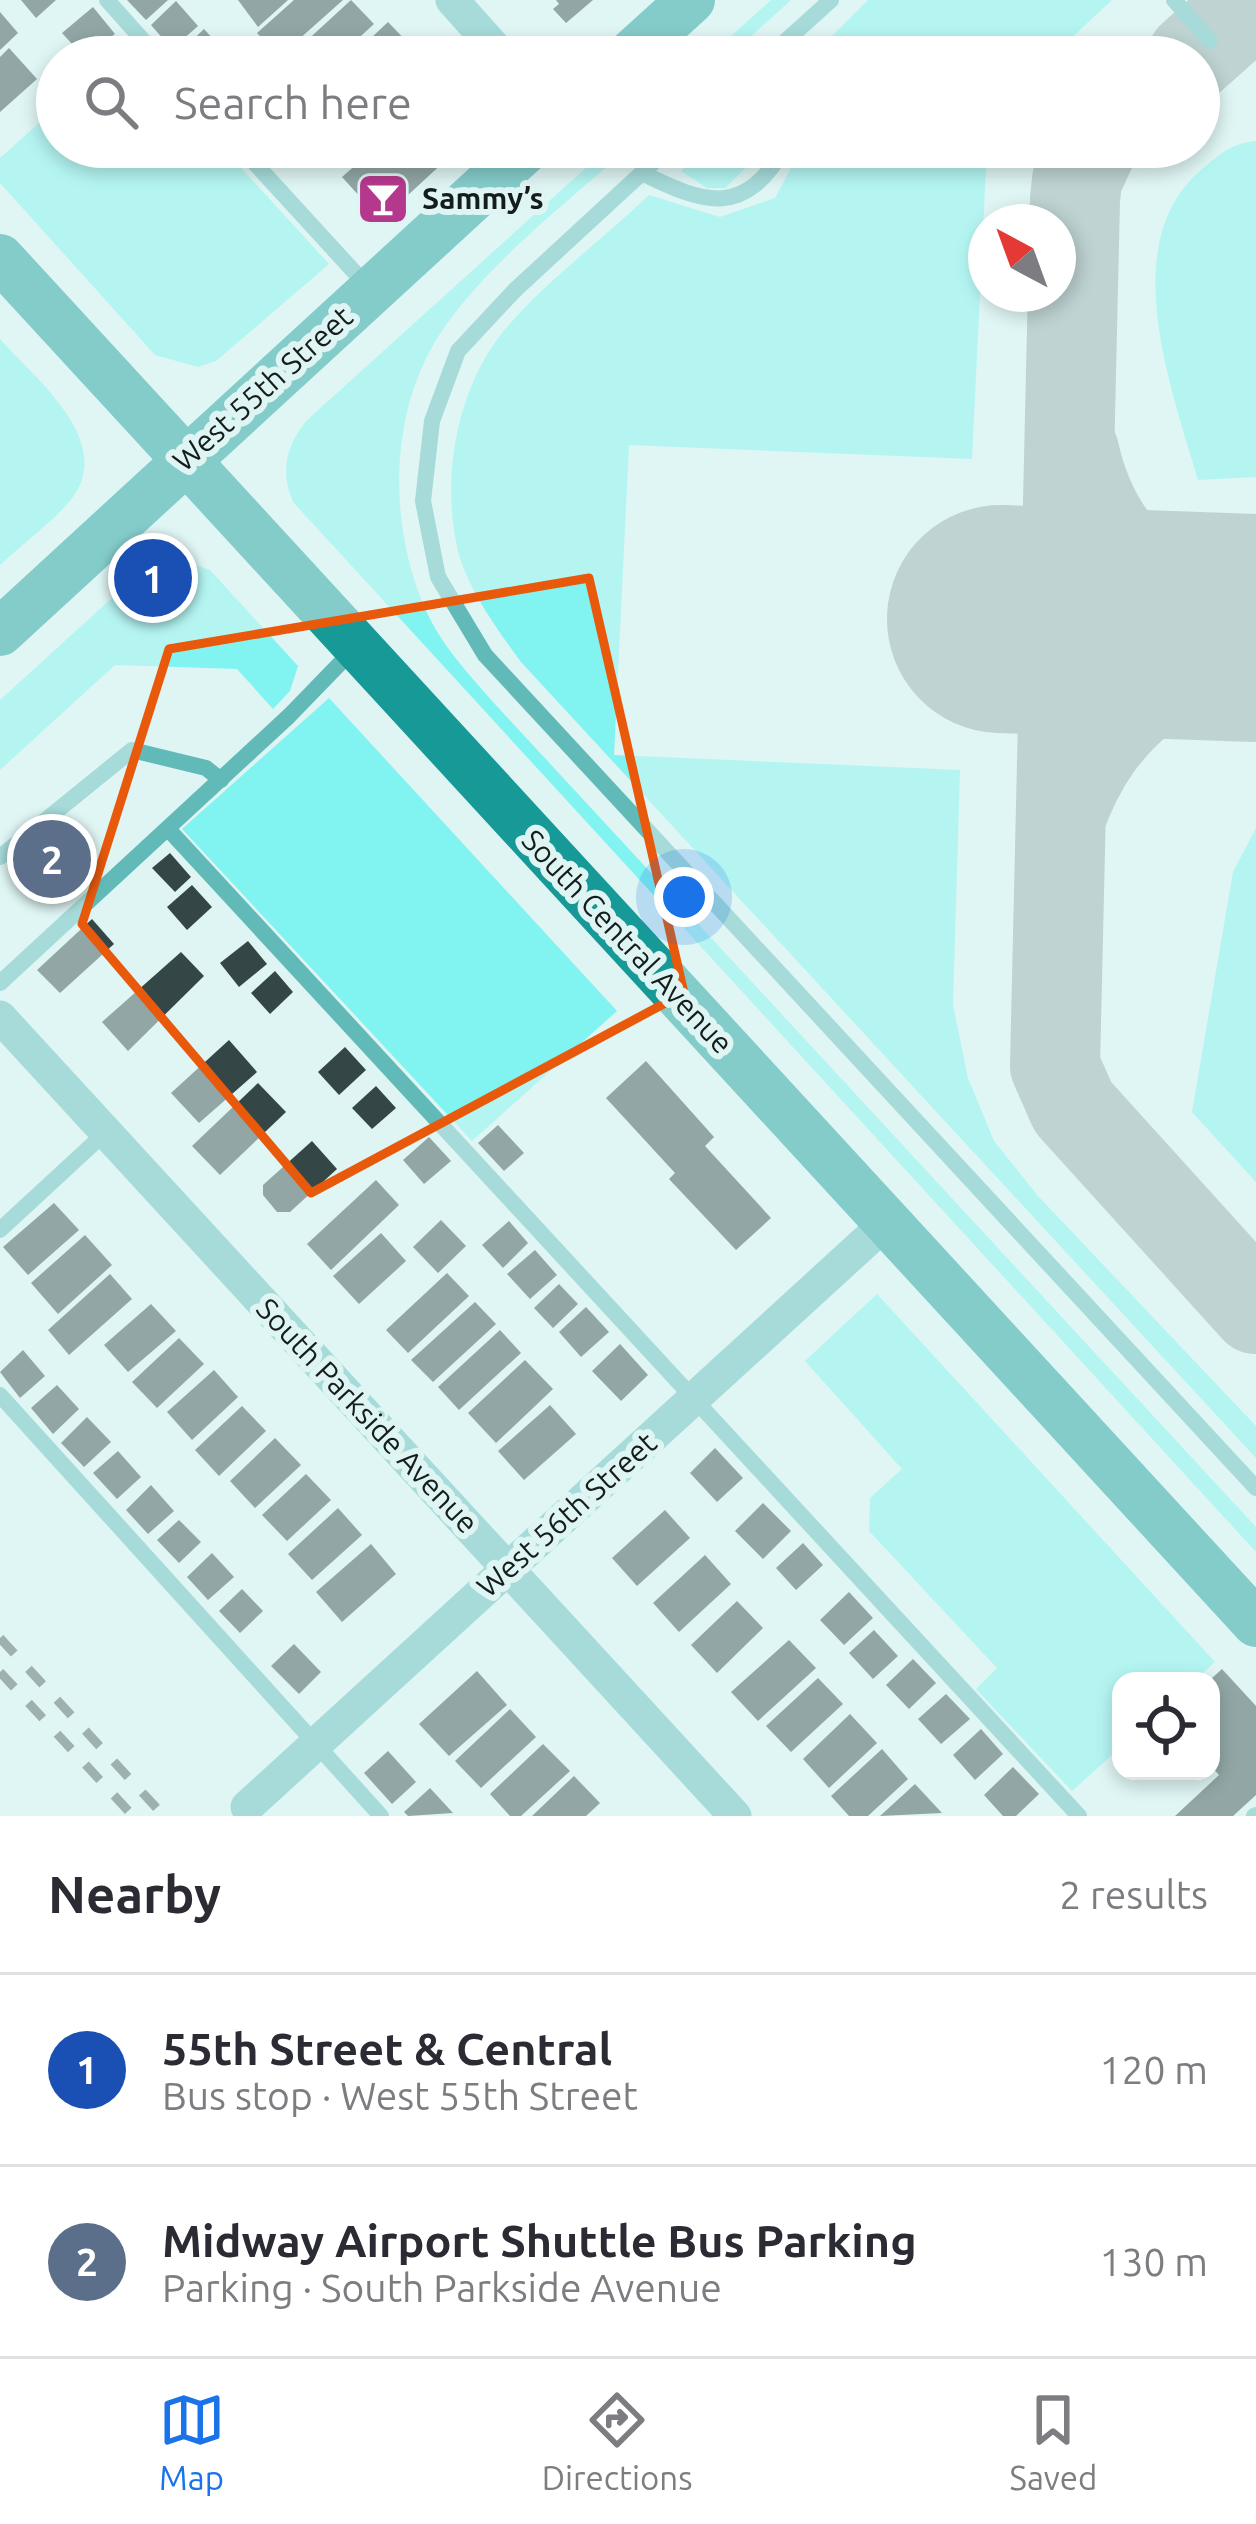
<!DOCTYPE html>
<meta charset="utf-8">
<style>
:root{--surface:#fff;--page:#f2f2f3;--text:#2b2b33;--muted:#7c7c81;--line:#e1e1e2;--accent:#1a73e8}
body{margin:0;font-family:Ubuntu,sans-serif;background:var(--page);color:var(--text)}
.controls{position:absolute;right:36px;bottom:36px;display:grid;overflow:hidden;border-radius:24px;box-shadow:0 6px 18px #0003}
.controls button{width:108px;height:108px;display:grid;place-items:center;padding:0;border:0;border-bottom:3px solid var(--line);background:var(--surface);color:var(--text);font:60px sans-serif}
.compass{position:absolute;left:968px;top:204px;width:108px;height:108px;border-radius:50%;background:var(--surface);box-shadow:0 6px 18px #0003;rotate:319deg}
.you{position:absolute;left:684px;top:897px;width:42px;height:42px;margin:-30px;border:9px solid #fff;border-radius:50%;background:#1a73e8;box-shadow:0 0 0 18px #1a73e833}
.badge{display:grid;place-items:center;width:78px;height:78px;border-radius:50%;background:var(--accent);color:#fff;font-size:39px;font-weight:700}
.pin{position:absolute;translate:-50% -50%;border:6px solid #fff;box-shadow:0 3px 12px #0006}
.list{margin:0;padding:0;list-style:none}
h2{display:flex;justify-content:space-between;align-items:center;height:156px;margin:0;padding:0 48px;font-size:51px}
h2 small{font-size:39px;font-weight:400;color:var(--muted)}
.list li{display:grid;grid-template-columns:78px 1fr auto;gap:36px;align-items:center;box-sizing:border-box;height:192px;padding:0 48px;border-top:3px solid var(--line)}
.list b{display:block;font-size:45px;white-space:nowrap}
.list p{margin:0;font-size:39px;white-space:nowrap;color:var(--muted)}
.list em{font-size:39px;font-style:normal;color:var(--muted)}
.icon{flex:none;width:66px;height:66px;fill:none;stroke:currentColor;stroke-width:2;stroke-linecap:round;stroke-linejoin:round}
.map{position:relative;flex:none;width:1256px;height:1816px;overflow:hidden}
.search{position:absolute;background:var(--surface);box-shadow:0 6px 18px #0003;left:36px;right:36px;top:36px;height:132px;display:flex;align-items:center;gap:30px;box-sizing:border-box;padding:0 42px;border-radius:66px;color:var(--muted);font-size:45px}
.sheet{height:540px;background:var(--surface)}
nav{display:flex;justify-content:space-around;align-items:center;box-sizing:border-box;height:168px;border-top:3px solid var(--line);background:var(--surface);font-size:33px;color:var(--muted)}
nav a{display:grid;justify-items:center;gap:6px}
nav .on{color:var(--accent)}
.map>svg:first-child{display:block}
.green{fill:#81f3f0}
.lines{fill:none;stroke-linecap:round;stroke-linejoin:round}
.taxiway{stroke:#98a9a8;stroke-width:90}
.runway{stroke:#98a9a8;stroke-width:228}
.building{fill:#344645}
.service{stroke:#62bab8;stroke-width:16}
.minor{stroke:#62bab8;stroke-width:33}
.secondary{stroke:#179998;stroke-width:48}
.rail{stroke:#515d5c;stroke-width:9;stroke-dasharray:21 21;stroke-linecap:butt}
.marked{fill:none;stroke:#e8590c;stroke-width:9;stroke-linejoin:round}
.labels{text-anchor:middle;stroke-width:12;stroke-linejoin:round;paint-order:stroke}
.poi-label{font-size:30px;font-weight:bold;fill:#151d1c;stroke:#dff5f4;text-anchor:start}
.street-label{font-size:30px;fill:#151d1c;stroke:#dff5f4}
</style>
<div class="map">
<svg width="1256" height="1816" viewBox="0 0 1256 1816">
<rect width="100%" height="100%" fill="#dff5f4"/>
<!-- green -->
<g class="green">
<polygon points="771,0 791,0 728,57 708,57"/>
<polygon points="868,0 1112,0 1051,57 811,57"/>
<polygon points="57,107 57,147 222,147 329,264 216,361 198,367 155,355 0,183 0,158"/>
<path d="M1256,141v336l-58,3c-27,-94 -85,-243 9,-315 17,-14 27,-22 49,-24z"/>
<path d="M609,147h20c-62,56 -134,110 -183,178 -57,79 -59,194 -22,281 15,37 44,67 69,96l763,825v25l-963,-1050c-13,-32 -7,-55 13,-81z"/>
<polygon points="706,147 767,147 725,188 707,188 681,171"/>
<path d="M802,147h185l-15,312 -343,-14 -15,310 346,15 -7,235 15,73 26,63 44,55 218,230v32l-735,-796c-23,-32 -53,-72 -63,-111 -17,-71 -2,-160 44,-218 41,-50 100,-93 147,-138l71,22 55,-19z"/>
<path d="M0,339c35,40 119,104 69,163 -20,23 -47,42 -69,63z"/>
<polygon points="175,558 210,570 298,666 290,691 273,709 237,669 115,665 0,770 0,700 135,577"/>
<polygon points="329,698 617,1011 472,1141 182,829"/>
<polygon points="1256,828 1256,1182 1192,1112 1233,872"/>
<polygon points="877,1294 1215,1662 1194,1681 1121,1681 1121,1747 1072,1791 976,1689 997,1668 869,1531 870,1498 902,1469 805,1361"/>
</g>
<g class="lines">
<!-- taxiway -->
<g class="taxiway">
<polyline points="1192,57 1256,0"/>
<polyline points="1092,147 1077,180 1075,200 1055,1066 1073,1107 1256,1309"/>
<path d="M1074,451c23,104 87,146 182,177"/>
<path d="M1062,814c38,-103 102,-137 194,-185"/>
</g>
<!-- runway -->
<polyline class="runway" points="1001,619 1256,628"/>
</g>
<!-- building -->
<g class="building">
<polygon points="21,0 56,0 36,18"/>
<polygon points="127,0 168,0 146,20"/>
<polygon points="238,0 288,0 258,27"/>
<polygon points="294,0 343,0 279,57 257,33"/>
<polygon points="351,0 374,24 338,57 289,57"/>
<polygon points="556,0 593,0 566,23 553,9 559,4"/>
<polygon points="176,1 198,26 172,49 151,25"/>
<polygon points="93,7 115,34 84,57 62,33"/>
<polygon points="0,12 18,33 0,50"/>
<polygon points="388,22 412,47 401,57 351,57"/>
<polygon points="204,29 226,53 180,57 178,54"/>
<polygon points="9,48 37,79 0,112 0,57"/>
<polygon points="266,147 295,147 279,162"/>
<polygon points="376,147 460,147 381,220 342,177"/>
<polygon points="170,853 191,877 175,892 152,868"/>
<polygon points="192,885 212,907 187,930 167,907"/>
<polygon points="92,919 114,944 60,993 37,970"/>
<polygon points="248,941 267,964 239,987 220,963"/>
<polygon points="181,952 204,976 128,1051 102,1022"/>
<polygon points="275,971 293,992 270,1014 251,993"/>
<polygon points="229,1040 257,1072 199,1123 171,1093"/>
<polygon points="345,1047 366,1070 339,1095 318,1072"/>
<polygon points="646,1061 714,1137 705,1146 771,1218 736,1250 669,1179 675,1173 606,1098"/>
<polygon points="258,1083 286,1112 220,1175 192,1146"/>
<polygon points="376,1086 396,1108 372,1129 352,1108"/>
<polygon points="498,1125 524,1153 504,1171 478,1143"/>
<polygon points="429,1137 451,1161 424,1184 403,1160"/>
<polygon points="312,1141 337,1169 290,1212 277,1212 263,1195 263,1185"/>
<polygon points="376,1180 399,1205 331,1270 307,1244"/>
<polygon points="54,1203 79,1230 28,1275 3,1247"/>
<polygon points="441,1220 466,1246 438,1273 413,1247"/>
<polygon points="509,1221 528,1243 503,1268 482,1245"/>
<polygon points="381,1233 406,1261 359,1304 333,1276"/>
<polygon points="85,1235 112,1265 58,1314 31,1283"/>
<polygon points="535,1250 557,1275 530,1299 507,1274"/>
<polygon points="447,1273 469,1296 408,1353 386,1330"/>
<polygon points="110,1274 132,1299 69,1355 48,1330"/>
<polygon points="559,1284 578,1304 553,1328 534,1308"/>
<polygon points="475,1302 496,1324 433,1382 411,1360"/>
<polygon points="151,1304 176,1331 128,1372 104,1345"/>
<polygon points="586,1307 609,1332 581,1357 559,1332"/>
<polygon points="500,1330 521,1353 459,1410 438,1387"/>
<polygon points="179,1338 204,1364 157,1408 132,1382"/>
<polygon points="620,1344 648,1375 621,1401 592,1371"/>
<polygon points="23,1350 45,1376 20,1398 0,1372"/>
<polygon points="525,1360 553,1389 496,1443 468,1413"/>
<polygon points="214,1370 238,1397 192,1440 167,1412"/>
<polygon points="57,1385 79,1409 53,1434 31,1408"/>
<polygon points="550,1405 576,1434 524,1480 498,1451"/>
<polygon points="242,1406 266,1431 219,1476 195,1450"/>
<polygon points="87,1417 111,1442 84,1467 61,1443"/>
<polygon points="275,1438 301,1465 255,1508 230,1481"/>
<polygon points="715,1448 743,1478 717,1502 690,1473"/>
<polygon points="118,1451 141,1477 117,1499 93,1473"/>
<polygon points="306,1474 331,1500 287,1541 262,1515"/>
<polygon points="151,1485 174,1511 148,1534 126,1510"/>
<polygon points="763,1503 791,1531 763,1559 735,1531"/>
<polygon points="338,1508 362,1535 312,1580 288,1554"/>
<polygon points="665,1510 690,1538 637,1586 612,1558"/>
<polygon points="179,1520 201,1542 179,1563 157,1540"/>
<polygon points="803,1543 823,1565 796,1590 776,1568"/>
<polygon points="371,1544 396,1574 342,1622 316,1592"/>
<polygon points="212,1553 234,1577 208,1600 187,1577"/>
<polygon points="705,1555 731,1584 679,1632 653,1603"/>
<polygon points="242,1589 263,1611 240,1633 219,1611"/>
<polygon points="849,1592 873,1618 844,1645 820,1620"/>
<polygon points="737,1601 763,1628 717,1673 691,1645"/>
<polygon points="874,1630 898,1656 873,1679 849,1653"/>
<polygon points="789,1640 816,1668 758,1721 731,1692"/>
<polygon points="294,1644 321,1672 299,1694 271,1666"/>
<polygon points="913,1659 936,1683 909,1709 886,1685"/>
<polygon points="1222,1669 1256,1706 1256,1795 1233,1816 1175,1816 1219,1775 1211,1766 1211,1679"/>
<polygon points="477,1671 507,1705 449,1756 419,1724"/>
<polygon points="818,1678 843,1704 791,1752 766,1726"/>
<polygon points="946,1694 970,1719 941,1744 918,1719"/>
<polygon points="510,1709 536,1737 481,1788 455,1761"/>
<polygon points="850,1714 877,1743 829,1788 803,1759"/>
<polygon points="981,1729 1003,1754 975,1780 953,1755"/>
<polygon points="543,1744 570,1771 521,1816 510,1816 490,1794"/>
<polygon points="882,1749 908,1779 868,1816 849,1816 831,1796"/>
<polygon points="388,1751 416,1782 392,1804 364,1773"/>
<polygon points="1013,1767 1039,1794 1016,1816 1003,1816 984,1795"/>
<polygon points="574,1776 600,1803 586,1816 532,1816"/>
<polygon points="915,1784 942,1813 880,1816"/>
<polygon points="430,1788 453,1813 408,1816 404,1812"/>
</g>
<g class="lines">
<!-- service -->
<g class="service">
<polyline points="107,0 158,57"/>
<polyline points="1174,0 1210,41"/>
<polyline points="768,57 831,0"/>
<polyline points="240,147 369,288"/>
<polyline points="670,147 515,290 458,351 432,421 423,501 438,577 485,655 1256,1488"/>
<path d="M642,173c64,32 103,44 143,-26"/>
<polyline points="169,830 1079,1816"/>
<polyline points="0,857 132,750 206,768 221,780"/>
<polyline points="0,983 289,716 353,650"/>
<polyline points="0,1230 106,1132"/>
<polyline points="0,1395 381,1816"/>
<polyline points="1254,1816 1256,1815"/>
</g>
<!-- minor -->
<g class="minor">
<polyline points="452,0 503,57"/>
<polyline points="0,1017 735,1816"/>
<polyline points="247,1807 886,1223"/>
</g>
<!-- secondary -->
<g class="secondary">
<polyline points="628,57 691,0"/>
<polyline points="0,258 1256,1623"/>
<polyline points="0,632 528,147"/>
</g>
<!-- rail -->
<g class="rail">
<polyline points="0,1638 164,1816"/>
<polyline points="0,1672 133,1816"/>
</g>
</g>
<!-- marked area -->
<path d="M0 0H1256V1816H0ZM589,578l95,415 -373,200 -229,-269 87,-275z" fill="#dff5f4" fill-opacity=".55" fill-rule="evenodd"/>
<path class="marked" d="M589,578l95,415 -373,200 -229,-269 87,-275z"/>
<!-- icons -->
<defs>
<g id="bar-square" transform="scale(2.7)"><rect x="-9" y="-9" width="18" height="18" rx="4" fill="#b4398c" stroke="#dff5f4"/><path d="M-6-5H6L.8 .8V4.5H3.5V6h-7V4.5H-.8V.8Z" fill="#fff"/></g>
</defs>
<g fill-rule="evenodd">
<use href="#bar-square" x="383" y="199"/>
</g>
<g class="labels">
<!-- poi labels -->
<g class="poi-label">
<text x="422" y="209">Sammy’s</text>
</g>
<!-- street labels -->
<g class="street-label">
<text transform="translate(263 389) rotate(-42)" y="10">West 55th Street</text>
<text transform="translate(627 942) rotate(47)" y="10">South Central Avenue</text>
<text transform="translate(367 1416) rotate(47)" y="10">South Parkside Avenue</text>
<text transform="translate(567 1515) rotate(-42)" y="10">West 56th Street</text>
</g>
</g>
</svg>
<div class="controls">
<button><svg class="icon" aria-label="locate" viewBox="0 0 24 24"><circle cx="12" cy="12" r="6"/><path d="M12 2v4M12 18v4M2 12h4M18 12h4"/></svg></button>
</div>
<svg class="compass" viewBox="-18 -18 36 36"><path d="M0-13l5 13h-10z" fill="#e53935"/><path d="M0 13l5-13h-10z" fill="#7c7c81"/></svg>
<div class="you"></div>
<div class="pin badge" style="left:153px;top:578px;background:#1a4fb4">1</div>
<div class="pin badge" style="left:52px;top:859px;background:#5c6f8a">2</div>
<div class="search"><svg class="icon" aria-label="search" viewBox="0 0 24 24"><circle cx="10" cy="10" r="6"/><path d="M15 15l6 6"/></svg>Search here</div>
</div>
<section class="sheet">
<h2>Nearby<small>2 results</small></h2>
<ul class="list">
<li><span class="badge" style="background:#1a4fb4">1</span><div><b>55th Street &amp; Central</b><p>Bus stop · West 55th Street</p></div><em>120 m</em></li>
<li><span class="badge" style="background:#5c6f8a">2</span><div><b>Midway Airport Shuttle Bus Parking</b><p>Parking · South Parkside Avenue</p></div><em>130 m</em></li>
</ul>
</section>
<nav>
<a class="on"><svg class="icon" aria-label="map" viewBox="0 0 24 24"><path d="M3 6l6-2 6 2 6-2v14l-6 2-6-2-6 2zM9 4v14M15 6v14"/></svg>Map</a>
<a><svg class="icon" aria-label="directions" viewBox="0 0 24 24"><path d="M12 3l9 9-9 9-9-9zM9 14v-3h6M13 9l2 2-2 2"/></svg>Directions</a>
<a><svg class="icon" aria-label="saved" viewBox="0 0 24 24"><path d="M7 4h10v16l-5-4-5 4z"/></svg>Saved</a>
</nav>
